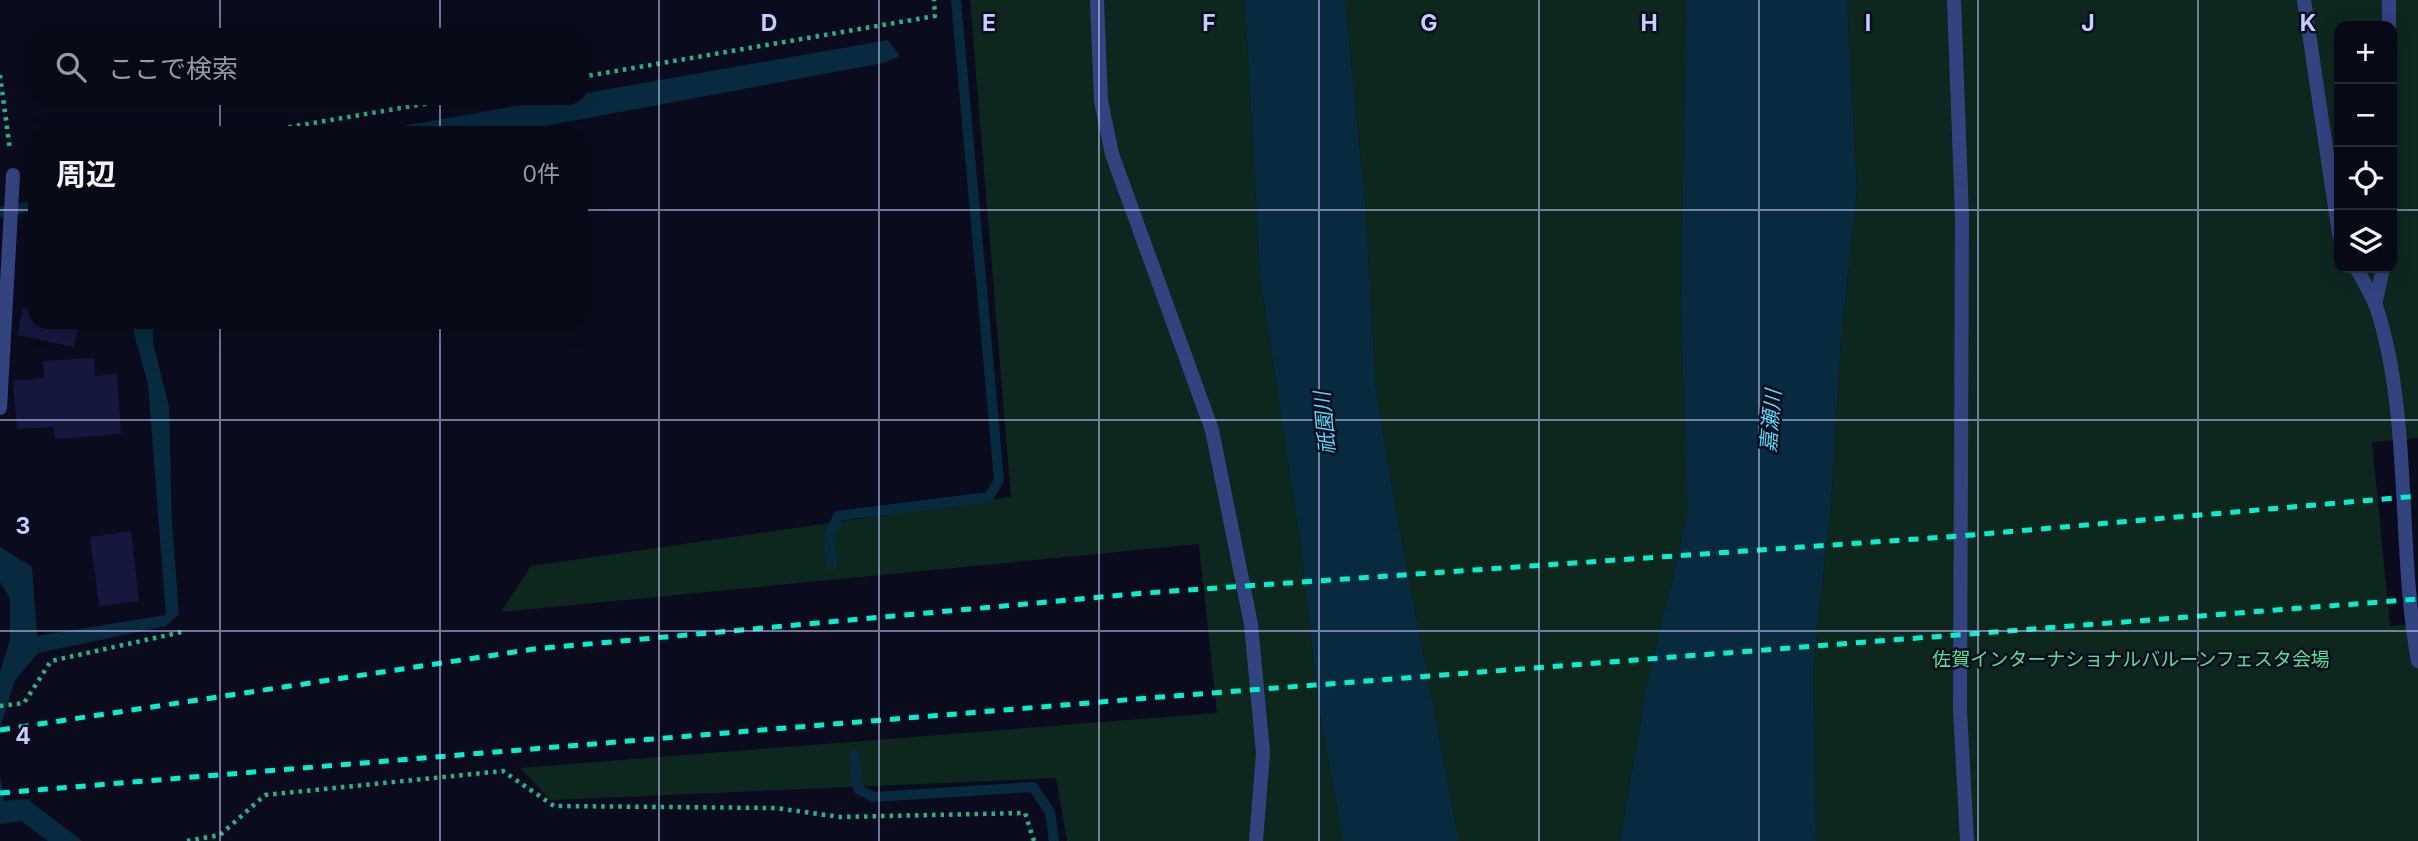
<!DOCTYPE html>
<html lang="ja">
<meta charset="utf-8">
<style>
:root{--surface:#080916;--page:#161723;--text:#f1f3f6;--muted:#989aa1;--line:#292a35}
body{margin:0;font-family:Inter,"Noto Sans JP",sans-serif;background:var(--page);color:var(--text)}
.controls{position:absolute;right:21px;top:21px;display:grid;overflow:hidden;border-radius:14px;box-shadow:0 4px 18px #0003}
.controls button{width:63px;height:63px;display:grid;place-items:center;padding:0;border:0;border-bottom:2px solid var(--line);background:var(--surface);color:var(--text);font:35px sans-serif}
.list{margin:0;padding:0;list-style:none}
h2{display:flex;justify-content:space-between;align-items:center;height:91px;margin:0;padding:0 28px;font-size:30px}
h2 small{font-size:23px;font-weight:400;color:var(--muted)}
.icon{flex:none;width:38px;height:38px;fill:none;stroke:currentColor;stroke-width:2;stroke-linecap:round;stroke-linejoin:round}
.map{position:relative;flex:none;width:2418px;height:841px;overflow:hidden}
.search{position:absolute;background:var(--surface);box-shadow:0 4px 18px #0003;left:28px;top:28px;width:560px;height:77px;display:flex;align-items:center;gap:18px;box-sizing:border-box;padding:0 24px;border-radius:21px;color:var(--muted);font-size:26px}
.panel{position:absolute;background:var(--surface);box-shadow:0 4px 18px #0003;left:28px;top:126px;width:560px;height:203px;border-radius:21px}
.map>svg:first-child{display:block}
.green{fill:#0d271f;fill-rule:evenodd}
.water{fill:#082a3e}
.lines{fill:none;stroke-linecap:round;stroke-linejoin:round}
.stream{stroke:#082a3e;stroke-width:10}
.building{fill:#15173f}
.path{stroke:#26b386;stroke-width:4.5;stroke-dasharray:3.5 5;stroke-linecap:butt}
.service{stroke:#32437f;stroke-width:14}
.minor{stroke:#32437f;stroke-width:14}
.rail{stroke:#00f1cb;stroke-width:5;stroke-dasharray:10 9;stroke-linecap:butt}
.grid{fill:none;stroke:#c6ceff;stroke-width:2;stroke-opacity:0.55}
.labels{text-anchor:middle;stroke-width:5;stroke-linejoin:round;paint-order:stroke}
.park-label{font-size:19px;fill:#4ce597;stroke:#0a0c1d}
.water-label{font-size:21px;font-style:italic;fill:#54dcff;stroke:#0a0c1d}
.grid-label{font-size:23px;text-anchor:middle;font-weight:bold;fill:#c6ceff;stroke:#0a0c1d;stroke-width:5;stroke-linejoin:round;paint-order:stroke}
</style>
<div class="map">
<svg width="2418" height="841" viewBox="0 0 2418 841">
<rect width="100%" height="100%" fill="#0a0c1d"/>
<!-- green -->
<g class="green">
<polygon points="970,0 1245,0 1260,275 1300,541 1319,709 1343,841 1067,841 1056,778 551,800 520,768 1217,713 1199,544 501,612 531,566 1011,497"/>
<polygon points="1345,0 1686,0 1681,304 1687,516 1648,680 1620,841 1459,841 1400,533 1376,390 1365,200"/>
<path d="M1847,0h571v438l-46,4 18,184 28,-2v217h-602l-3,-171 18,-165 10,-165 16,-150zM2339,26h53v242h-53z"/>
</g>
<!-- water -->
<g class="water">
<polygon points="1245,0 1345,0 1365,200 1376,390 1400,533 1459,841 1343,841 1319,709 1300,541 1260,275"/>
<polygon points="1686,0 1847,0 1857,190 1841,340 1831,505 1813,670 1816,841 1620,841 1648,680 1687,516 1681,304"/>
<polygon points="888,40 900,56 883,63 507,133 363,133 560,98 581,98 581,94"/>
<polygon points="134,322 153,322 153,343 169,407 172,523 179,614 166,626 38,653 15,680 0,728 0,672 10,640 10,598 0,582 0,547 32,567 37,636 166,615 148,384 134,333"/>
<polygon points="0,774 4,801 27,799 82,841 48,841 21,821 0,824"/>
</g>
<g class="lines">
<!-- stream -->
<g class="stream">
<polyline points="0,212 33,206"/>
<polyline points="832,565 829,537 838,516 989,497 999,480 956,0"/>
<polyline points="854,754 858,789 873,797 1033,787 1050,812 1054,841"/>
</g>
</g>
<!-- building -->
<g class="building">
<polygon points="23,308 35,311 35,322 79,322 74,347 17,335"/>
<polygon points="94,358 95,376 117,374 121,434 55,439 54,427 17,429 13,381 44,378 43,361"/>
<polygon points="131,531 139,601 99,606 90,537"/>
</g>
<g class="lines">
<!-- path -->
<g class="path">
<polyline points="0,75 10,150"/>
<polyline points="581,77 935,16 934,0"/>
<polyline points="255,133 459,98"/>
<polyline points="0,706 24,703 51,661 182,632"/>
<polyline points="187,841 220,835 265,795 503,771 554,806 776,808 840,817 1025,813 1034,841"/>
</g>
<!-- service -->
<polyline class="service" points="1954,0 1962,217 1960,710 1967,841"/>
<!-- minor -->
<g class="minor">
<polyline points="1097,0 1101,101 1112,154 1212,430 1251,624 1263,753 1256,841"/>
<polyline points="2304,0 2339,234"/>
<polyline points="2389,0 2389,26"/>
<path d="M2356,268c7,12 15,25 20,38 36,108 21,241 42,355"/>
<polyline points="2375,305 2383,268"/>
<polyline points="0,408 13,175"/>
</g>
<!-- rail -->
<g class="rail">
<polyline points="0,730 534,649 1145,593 1960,536 2418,496"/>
<polyline points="0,793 1161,697 2418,599"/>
</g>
</g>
<!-- grid -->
<path class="grid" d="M220,0v35M440,0v35M659,0v841M879,0v841M1099,0v841M1319,0v841M1539,0v841M1759,0v841M1978,0v841M2198,0v841M220,98v35M440,98v35M0,210h35M581,210h1758M2392,210h26M220,322v519M440,322v519M0,420h2418M0,631h2418"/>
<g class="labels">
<!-- park labels -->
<g class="park-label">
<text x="2131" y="666">佐賀インターナショナルバルーンフェスタ会場</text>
</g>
<!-- water labels -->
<g class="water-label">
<text transform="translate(1771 421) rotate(-85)" y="7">嘉瀬川</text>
<text transform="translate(1325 423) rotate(-95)" y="7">祇園川</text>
</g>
</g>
<g class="grid-label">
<text x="769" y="31">D</text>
<text x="989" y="31">E</text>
<text x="1209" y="31">F</text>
<text x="1429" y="31">G</text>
<text x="1649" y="31">H</text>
<text x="1868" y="31">I</text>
<text x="2088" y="31">J</text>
<text x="2308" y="31">K</text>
<text x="23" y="534">3</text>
<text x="23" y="744">4</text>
</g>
</svg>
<div class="controls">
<button>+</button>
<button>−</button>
<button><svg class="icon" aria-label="locate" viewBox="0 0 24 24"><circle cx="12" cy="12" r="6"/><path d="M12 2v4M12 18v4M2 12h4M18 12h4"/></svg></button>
<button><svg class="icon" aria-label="layers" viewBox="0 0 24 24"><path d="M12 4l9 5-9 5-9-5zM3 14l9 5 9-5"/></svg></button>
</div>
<div class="search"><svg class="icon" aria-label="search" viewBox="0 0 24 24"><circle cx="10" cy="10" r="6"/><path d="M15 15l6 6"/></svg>ここで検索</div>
<section class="panel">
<h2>周辺<small>0件</small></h2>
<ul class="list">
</ul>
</section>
</div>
